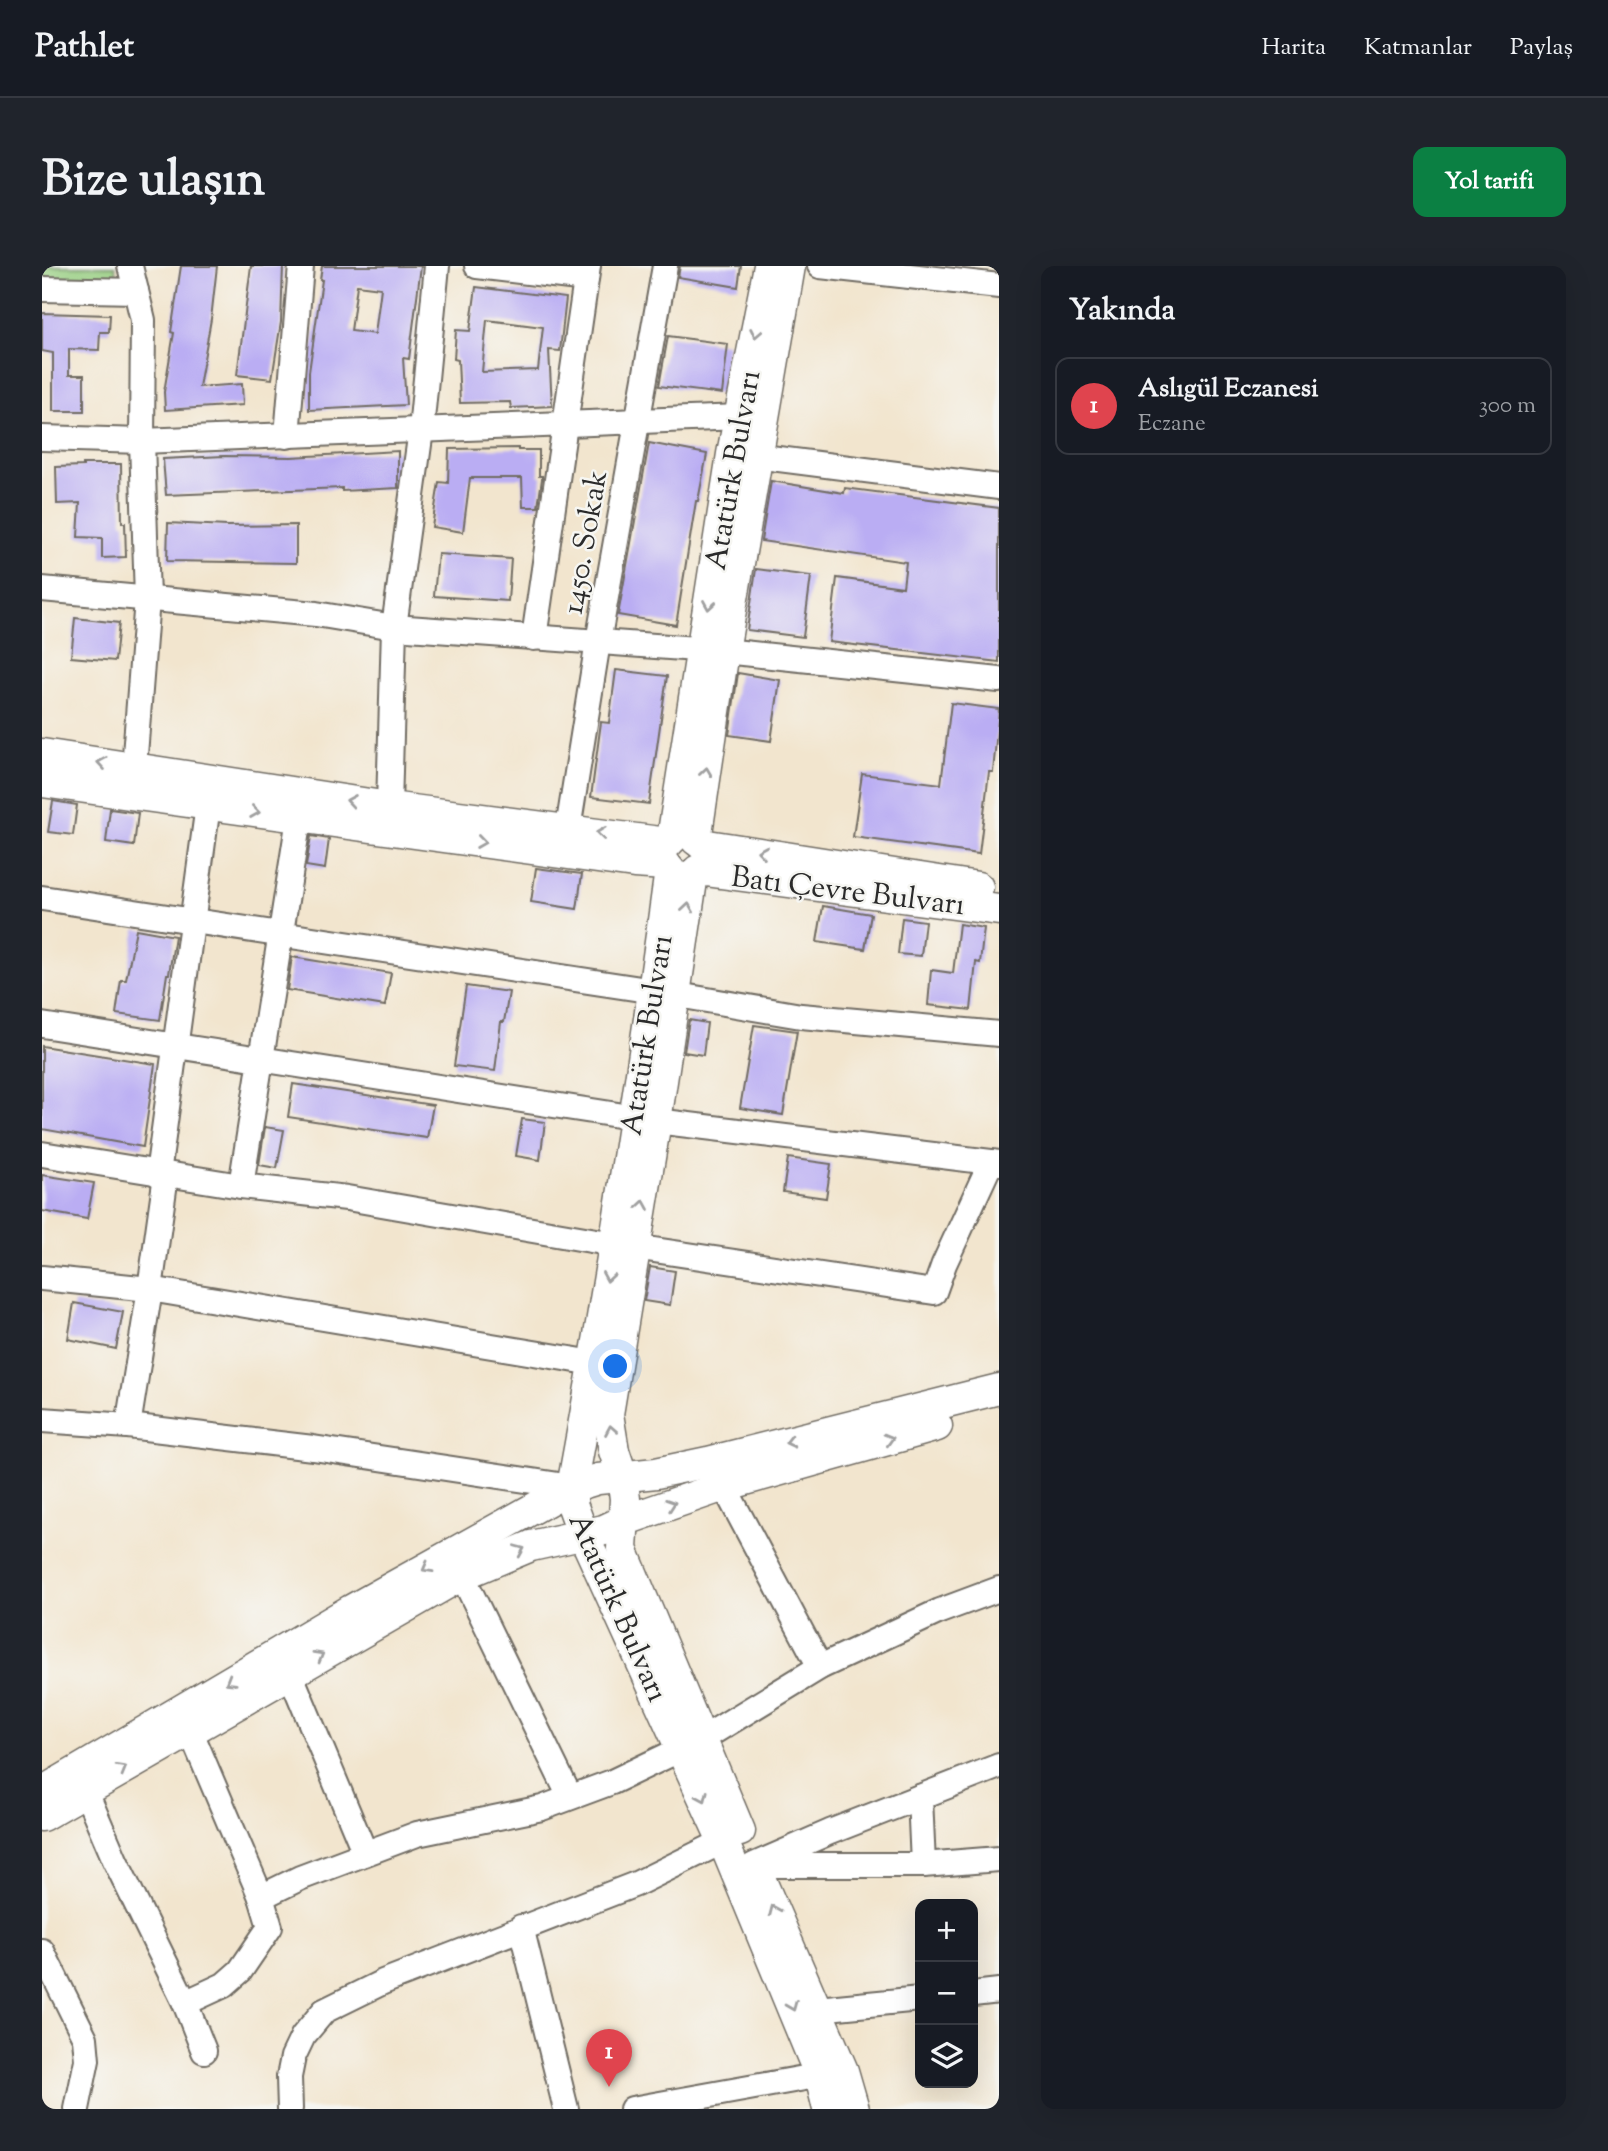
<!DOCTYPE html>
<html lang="tr">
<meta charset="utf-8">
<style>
:root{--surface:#171b24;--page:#20242c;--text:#f1f3f6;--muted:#9ea1a6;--line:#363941;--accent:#0b8043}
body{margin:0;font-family:"Sorts Mill Goudy",serif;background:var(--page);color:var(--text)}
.controls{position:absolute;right:21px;bottom:21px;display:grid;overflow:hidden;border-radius:14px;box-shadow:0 7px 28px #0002}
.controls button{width:63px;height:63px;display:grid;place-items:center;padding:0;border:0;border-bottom:2px solid var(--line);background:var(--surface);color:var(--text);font:35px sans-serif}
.you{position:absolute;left:574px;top:1101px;width:24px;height:24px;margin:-18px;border:5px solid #fff;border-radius:50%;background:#1a73e8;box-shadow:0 0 0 10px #1a73e833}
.badge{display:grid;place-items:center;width:46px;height:46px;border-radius:50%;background:var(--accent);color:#fff;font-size:23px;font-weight:700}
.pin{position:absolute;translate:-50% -58px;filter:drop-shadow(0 2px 4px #0008)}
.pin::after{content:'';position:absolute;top:37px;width:24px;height:21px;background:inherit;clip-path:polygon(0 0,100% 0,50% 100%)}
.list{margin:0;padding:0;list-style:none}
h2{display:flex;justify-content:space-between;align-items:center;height:91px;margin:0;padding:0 28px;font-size:30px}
h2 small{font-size:23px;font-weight:400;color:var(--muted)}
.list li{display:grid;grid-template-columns:46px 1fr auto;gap:21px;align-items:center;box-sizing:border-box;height:98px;margin:0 14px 14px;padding:0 14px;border:2px solid var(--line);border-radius:14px}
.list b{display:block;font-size:26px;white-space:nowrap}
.list p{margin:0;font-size:23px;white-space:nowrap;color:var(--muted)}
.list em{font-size:23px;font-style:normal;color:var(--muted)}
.icon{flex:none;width:38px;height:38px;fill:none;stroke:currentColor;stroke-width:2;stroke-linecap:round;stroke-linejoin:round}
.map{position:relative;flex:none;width:957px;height:1843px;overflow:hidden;border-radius:14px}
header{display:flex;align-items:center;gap:42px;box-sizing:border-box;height:98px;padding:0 35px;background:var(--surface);border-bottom:2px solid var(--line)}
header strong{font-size:33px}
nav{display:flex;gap:38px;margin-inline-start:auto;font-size:24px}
.intro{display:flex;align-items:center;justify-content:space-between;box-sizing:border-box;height:168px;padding:0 42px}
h1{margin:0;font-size:49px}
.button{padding:18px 32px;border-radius:14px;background:var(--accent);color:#fff;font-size:24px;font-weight:700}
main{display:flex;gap:42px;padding:0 42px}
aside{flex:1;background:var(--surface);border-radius:14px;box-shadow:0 7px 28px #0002}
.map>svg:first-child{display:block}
.green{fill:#97ce81;stroke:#617c56;stroke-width:2}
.building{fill:#baadf3;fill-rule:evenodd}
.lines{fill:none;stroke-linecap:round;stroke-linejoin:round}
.minor-casing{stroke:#716c64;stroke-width:28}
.major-casing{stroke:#716c64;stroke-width:33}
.minor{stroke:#fff;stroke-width:24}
.major{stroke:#fff;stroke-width:30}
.oneway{stroke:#a0a0a0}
.labels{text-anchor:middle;stroke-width:5;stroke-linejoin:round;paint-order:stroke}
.street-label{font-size:30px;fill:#2b2b2b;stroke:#f6f6f2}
</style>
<header>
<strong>Pathlet</strong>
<nav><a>Harita</a><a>Katmanlar</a><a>Paylaş</a></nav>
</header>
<div class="intro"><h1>Bize ulaşın</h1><a class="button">Yol tarifi</a></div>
<main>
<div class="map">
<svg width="957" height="1843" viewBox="0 0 957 1843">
<rect width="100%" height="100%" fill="#f6f6f2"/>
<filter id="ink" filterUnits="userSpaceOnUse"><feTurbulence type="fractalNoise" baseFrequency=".0143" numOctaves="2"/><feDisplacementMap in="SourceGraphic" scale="14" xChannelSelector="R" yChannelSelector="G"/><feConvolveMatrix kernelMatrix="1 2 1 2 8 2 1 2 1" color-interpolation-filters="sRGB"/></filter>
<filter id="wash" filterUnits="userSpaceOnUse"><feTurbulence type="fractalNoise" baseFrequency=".00686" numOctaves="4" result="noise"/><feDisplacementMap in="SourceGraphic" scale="28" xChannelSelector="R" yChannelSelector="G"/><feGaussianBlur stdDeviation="1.57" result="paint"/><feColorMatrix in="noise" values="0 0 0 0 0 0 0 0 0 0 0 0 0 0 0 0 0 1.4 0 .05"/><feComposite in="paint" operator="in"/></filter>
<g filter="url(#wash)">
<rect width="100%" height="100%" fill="#f2e5ce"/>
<!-- green -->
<polygon class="green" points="0,0 73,0 75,14 0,12"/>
<g id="blocks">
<!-- building -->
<g class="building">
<polygon points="139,0 175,0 169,53 157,121 200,118 201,139 123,144 122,126 132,67 129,66"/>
<polygon points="209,0 241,0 239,56 230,113 195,109"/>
<path d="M280,0h99l-12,93 -6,-1 3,47 -97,5v-38l13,-92h-2zM315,19l24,3 -6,46 -24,-3z"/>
<polygon points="638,0 699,0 696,21 636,11"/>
<path d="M434,21l90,11 -6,53 -11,-1 3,56 -41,2 -1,-6 -50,1 -2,-43 -4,-1 2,-29 14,1zM445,54l56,7 -5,43 -56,2z"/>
<polygon points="0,47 68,49 67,66 58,66 57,84 27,83 27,109 42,109 42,145 11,145 11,87 0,85"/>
<polygon points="626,70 686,78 680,128 617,120"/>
<polygon points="607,177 665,188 656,235 654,235 634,359 576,349"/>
<polygon points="476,182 476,184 497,184 497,210 500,210 500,213 496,241 481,241 480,212 428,212 421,266 390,261 397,216 406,217 407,183"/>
<polygon points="356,185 356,222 300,225 300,222 124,229 121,193 182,190 249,191"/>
<polygon points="41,198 79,198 80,257 83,257 84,291 60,292 60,272 36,271 38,237 15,238 14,201 41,200"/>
<polygon points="729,215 802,227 803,222 957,242 957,396 787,376 795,312 861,321 864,296 719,275"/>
<polygon points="126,257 185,260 254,259 254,297 125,295"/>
<polygon points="396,288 469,293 466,335 392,330"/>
<polygon points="714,303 769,310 761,371 705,364"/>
<polygon points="33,352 77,357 73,395 29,391"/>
<polygon points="574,404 625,410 607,538 549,531 559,456 567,457"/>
<polygon points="696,407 738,414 729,475 687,469"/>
<polygon points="909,437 957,443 951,506 947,506 937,588 811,571 820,508 899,518"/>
<polygon points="11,535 35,539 31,569 6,566"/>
<polygon points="68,543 96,547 92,580 64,576"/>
<polygon points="269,570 287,573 283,603 264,600"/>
<polygon points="494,602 540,608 535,643 489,636"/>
<polygon points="781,640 829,648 823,683 775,676"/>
<polygon points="860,652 883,655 879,690 856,688"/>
<polygon points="917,658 942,662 938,697 934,696 929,744 886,739 889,704 911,707"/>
<polygon points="94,663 133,670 127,708 125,708 118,754 74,748 79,714 84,714"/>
<polygon points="250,691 349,707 343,740 245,724"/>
<polygon points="424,720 467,726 462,756 459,756 453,805 412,800"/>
<polygon points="647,754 665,757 661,789 642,786"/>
<polygon points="712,759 755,765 741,849 698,842"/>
<polygon points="0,780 113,798 101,881 0,863"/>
<polygon points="251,818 391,839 385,872 246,851"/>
<polygon points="480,853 503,856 498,894 474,890"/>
<polygon points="223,861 242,864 235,902 217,899"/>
<polygon points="746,892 789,898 784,932 741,926"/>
<polygon points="0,909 52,917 45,953 0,945"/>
<polygon points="608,1001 633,1005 628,1039 602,1035"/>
<polygon points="32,1037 81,1046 74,1083 26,1073"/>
</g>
</g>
</g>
<g filter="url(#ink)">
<use href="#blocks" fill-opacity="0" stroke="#716c64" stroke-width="2"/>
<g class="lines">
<!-- minor casing -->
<g class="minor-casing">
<g id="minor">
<polyline points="88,0 101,54 100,175 105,333 92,502"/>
<polyline points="435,0 544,13"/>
<polyline points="778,0 957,20"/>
<polyline points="0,23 94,25"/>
<polyline points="245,170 259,0"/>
<polyline points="0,172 100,175 698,151"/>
<polyline points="698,188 957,221"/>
<polyline points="0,323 274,348 352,361 682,385 957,414"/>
<polyline points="492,372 546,0"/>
<polyline points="347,541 352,361 379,164 395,0"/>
<polyline points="526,563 556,376 623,0"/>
<polyline points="0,632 612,725 759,750 957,768"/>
<polyline points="0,759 614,855 957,897"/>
<polyline points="0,888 199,920 305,932 572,978 892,1026 902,998 949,896"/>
<polyline points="116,908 166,539"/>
<polyline points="199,920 257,552"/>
<polyline points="0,1012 108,1023 124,909"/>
<polyline points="0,1154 86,1160"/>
<polyline points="682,1220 778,1401"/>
<polyline points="530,1221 271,1182 86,1160 108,1023 552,1097"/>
<polyline points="420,1309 528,1531"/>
<polyline points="248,1407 323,1587"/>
<polyline points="148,1464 219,1631 258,1612 375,1568 500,1542 570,1516 660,1473 778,1401 898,1345 957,1323"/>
<polyline points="43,1524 73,1594 143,1737"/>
<polyline points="878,1531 881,1599 957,1593"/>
<polyline points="881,1599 712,1599 788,1566 957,1500"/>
<polyline points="479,1661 524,1843"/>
<polyline points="0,1685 43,1772 45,1794 35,1843"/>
<polyline points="931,1728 957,1725"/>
<polyline points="775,1743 878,1733"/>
<polyline points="162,1785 143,1737 182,1719 198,1705 228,1661 219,1631"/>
<polyline points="248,1843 247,1811 251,1791 261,1770 282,1745 341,1716 594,1618 696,1568"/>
<polyline points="590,1843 796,1806"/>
</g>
</g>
<!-- major casing -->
<g class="major-casing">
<g id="major">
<polyline points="0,488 347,541 626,577"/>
<polyline points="0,516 592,597 624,599"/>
<polyline points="630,573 690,188 727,0"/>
<polyline points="654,574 682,385 748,0"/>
<polyline points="659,578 936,621"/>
<path d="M628,604c-28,206 -60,412 -98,617v17l11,30 140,307 97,235 8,33"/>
<polyline points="656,604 957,644"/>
<polyline points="651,608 614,855 566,1148 572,1185 580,1209 583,1233 580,1283 698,1565"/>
<polyline points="0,1526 309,1344 530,1221 556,1213 614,1207 666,1196 957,1123"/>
<polyline points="0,1550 420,1309 489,1280 562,1264 581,1255 682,1220 895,1160"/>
<polyline points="717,1610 801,1805 812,1843"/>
</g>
</g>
<!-- minor -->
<use href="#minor" class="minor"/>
<!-- major -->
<use href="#major" class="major"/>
</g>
<!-- one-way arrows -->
<defs><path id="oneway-chevron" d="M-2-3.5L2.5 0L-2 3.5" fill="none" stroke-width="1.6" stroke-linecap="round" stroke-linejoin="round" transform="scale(1.75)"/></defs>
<g class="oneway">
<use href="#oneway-chevron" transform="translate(714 67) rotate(101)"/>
<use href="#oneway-chevron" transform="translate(667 339) rotate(99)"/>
<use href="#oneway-chevron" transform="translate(60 497) rotate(-171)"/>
<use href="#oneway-chevron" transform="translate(664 506) rotate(-82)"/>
<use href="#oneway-chevron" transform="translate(309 535) rotate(-171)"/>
<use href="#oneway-chevron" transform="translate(213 546) rotate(8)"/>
<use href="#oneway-chevron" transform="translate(559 567) rotate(-173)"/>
<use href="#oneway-chevron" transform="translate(439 576) rotate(8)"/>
<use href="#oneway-chevron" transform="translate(720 586) rotate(-171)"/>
<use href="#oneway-chevron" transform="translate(646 642) rotate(-82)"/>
<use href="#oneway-chevron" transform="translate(601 939) rotate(-81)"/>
<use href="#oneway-chevron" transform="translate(566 1011) rotate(99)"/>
<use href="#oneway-chevron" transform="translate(569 1164) rotate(-100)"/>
<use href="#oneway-chevron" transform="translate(847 1173) rotate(-16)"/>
<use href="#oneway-chevron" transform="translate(748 1176) rotate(166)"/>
<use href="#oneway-chevron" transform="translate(629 1238) rotate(-19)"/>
<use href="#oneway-chevron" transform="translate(478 1284) rotate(-23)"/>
<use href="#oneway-chevron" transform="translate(385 1302) rotate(151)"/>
<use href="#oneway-chevron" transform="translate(277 1390) rotate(-30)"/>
<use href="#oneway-chevron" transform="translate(188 1415) rotate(149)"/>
<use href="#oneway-chevron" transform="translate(80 1503) rotate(-30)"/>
<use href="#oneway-chevron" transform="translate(661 1531) rotate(66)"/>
<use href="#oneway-chevron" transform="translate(732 1644) rotate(-113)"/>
<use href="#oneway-chevron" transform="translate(750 1740) rotate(68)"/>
</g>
</g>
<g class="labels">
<!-- street labels -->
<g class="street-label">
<text transform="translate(690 204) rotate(-80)" y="10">Atatürk Bulvarı</text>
<text transform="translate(542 276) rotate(-80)" y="10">1450. Sokak</text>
<text transform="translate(806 624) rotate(7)" y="10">Batı Çevre Bulvarı</text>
<text transform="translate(604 769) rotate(-81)" y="10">Atatürk Bulvarı</text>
<text transform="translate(577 1341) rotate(66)" y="10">Atatürk Bulvarı</text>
</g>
</g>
</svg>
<div class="controls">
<button>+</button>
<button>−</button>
<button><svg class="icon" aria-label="layers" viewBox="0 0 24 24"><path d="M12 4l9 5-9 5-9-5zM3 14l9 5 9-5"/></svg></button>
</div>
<div class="you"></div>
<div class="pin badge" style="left:567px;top:1821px;background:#e0444e">1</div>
</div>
<aside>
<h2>Yakında<small></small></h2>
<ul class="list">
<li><span class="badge" style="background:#e0444e">1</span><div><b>Aslıgül Eczanesi</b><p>Eczane</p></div><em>300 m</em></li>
</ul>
</aside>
</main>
